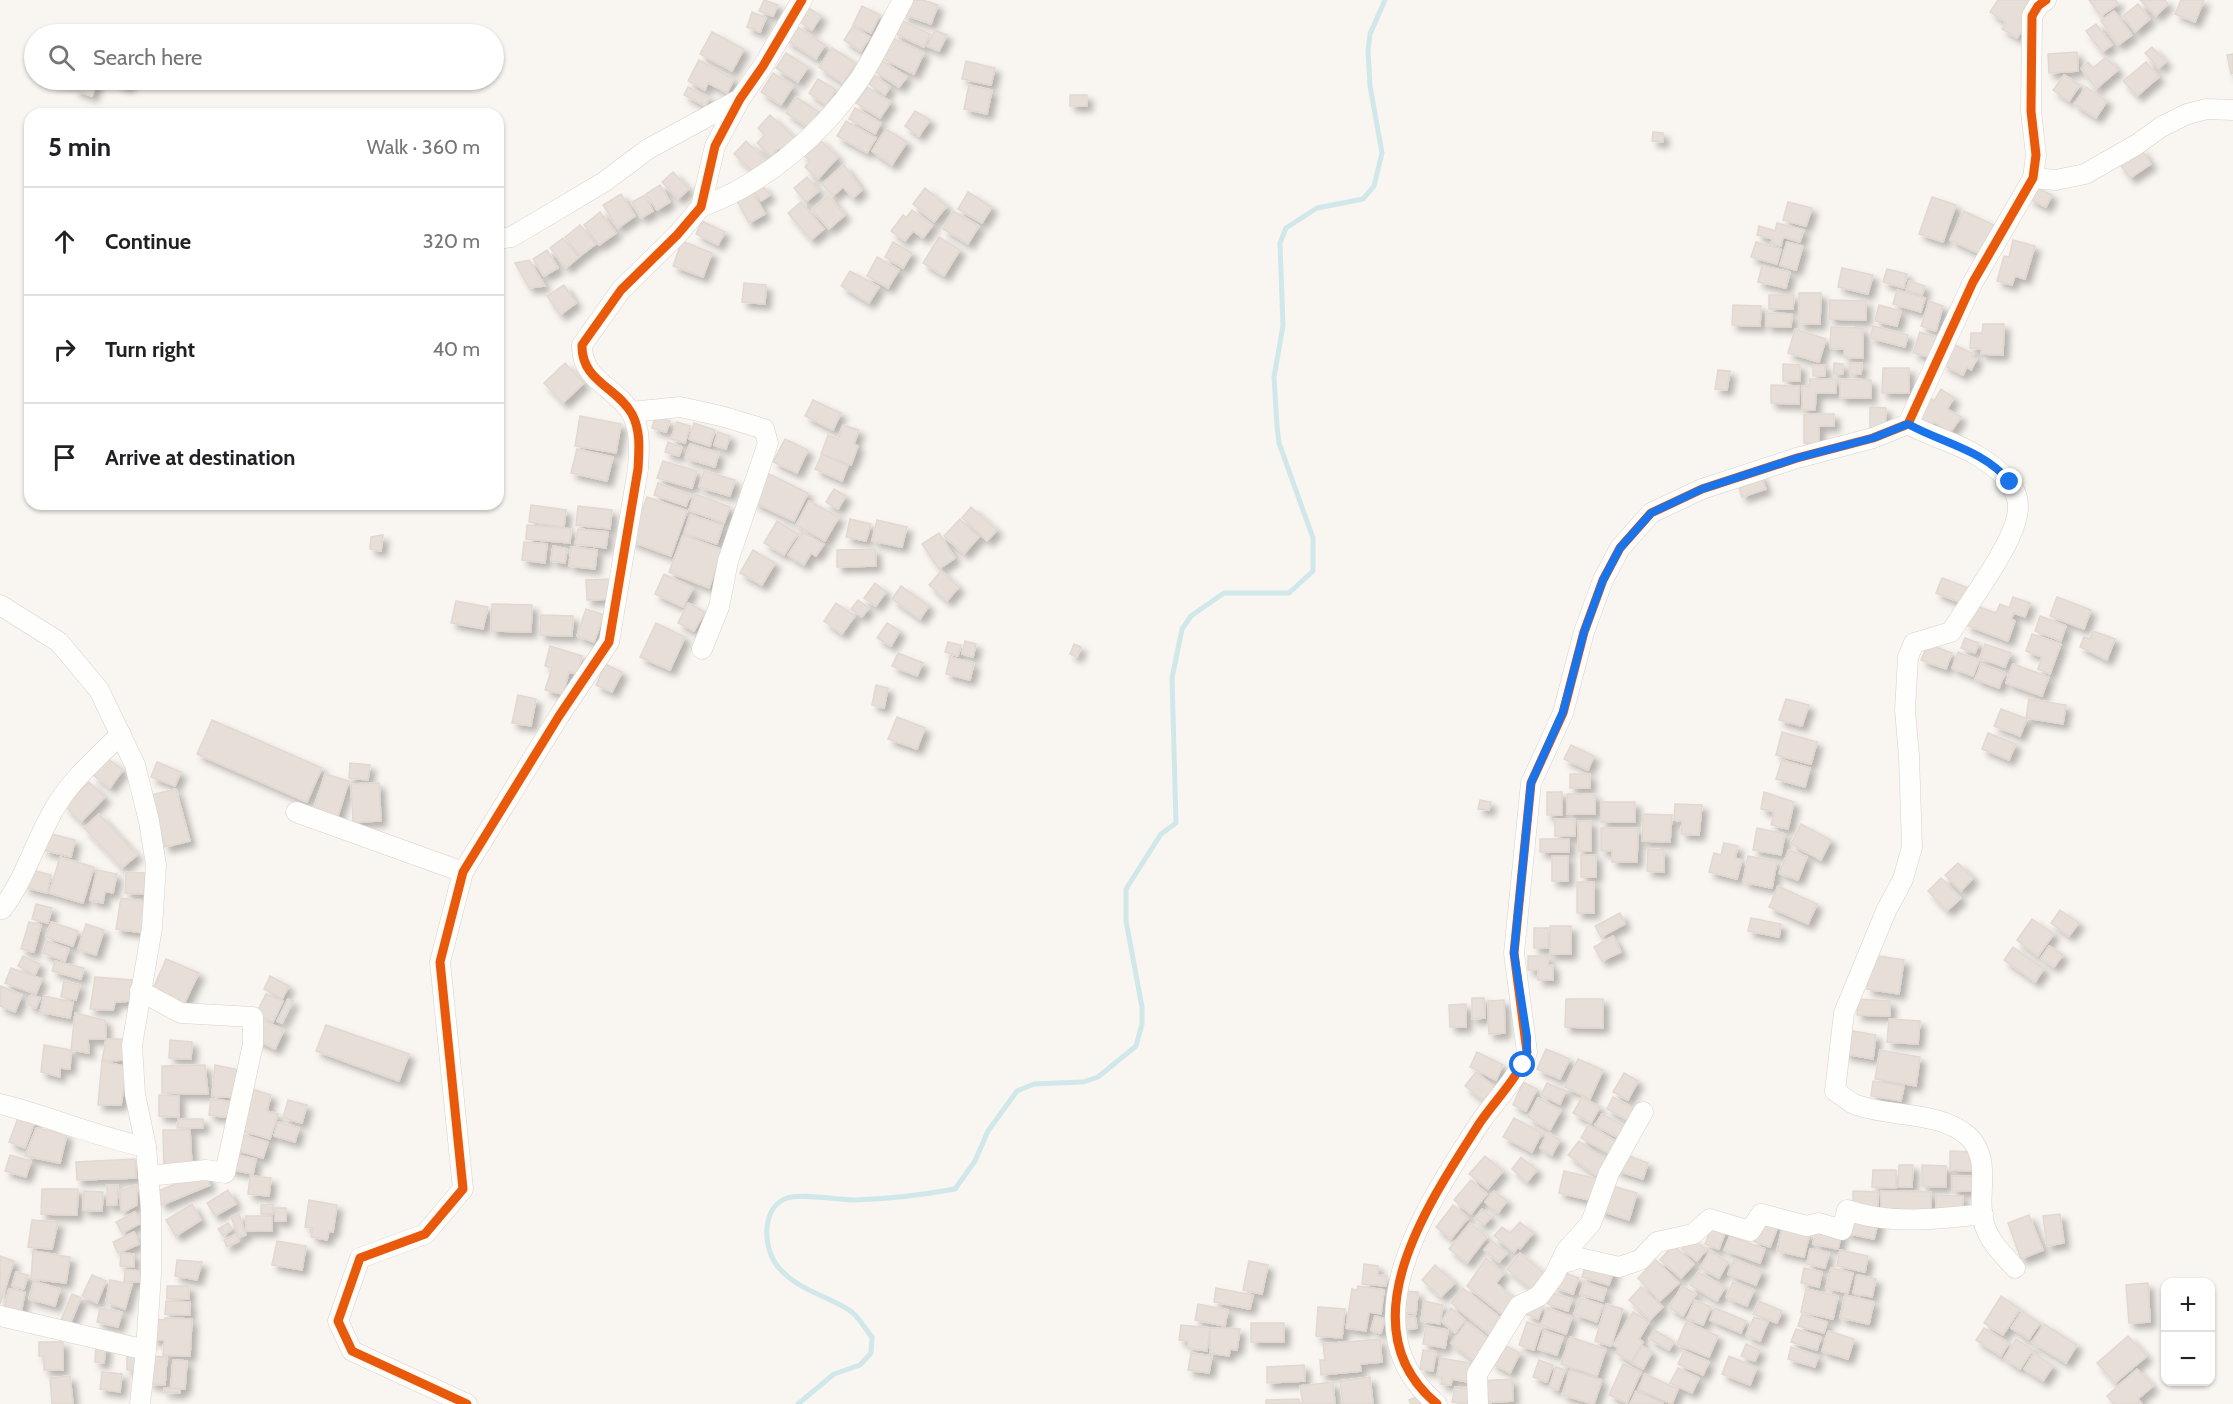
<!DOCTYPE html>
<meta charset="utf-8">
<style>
:root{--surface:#fff;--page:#f6f6f6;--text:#202124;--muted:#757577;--line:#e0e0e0}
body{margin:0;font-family:Cabin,sans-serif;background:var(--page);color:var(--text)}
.controls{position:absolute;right:18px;bottom:18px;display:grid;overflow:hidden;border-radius:12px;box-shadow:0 2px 4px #0004}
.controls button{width:54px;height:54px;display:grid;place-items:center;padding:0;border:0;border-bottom:2px solid var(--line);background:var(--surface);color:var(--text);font:30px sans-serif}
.stop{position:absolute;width:18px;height:18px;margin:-14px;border:4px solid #1a73e8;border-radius:50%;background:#fff}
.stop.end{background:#1a73e8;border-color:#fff;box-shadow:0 2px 6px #0008}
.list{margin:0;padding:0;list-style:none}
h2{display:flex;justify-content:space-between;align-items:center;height:78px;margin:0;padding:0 24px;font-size:26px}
h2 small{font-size:20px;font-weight:400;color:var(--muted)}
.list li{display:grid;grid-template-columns:39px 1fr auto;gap:18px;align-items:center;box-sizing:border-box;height:108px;padding:0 24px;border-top:2px solid var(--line)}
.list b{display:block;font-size:22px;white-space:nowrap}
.list em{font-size:20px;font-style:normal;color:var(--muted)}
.icon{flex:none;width:33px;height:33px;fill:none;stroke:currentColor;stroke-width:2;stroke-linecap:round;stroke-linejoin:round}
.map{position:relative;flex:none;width:2233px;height:1404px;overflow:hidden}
.search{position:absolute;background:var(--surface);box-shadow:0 2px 4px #0004;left:24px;top:24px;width:480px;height:66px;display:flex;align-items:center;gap:15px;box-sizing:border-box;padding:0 21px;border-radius:33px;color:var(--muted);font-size:22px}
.panel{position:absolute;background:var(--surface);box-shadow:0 2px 4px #0004;left:24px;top:108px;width:480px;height:402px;border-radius:18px}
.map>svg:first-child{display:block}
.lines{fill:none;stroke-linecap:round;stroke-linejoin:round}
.stream{stroke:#d0e8ea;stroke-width:5}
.building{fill:#e6ded7;stroke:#e2d8d2;stroke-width:1.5;filter:url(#shadow)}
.minor-casing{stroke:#d7d1cb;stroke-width:21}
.minor{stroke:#fefefd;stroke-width:20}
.cycleway-casing{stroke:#fffaf3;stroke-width:13}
.cycleway{stroke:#e8590c;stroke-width:9}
.route{stroke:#1a73e8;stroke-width:8}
</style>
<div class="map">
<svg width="2233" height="1404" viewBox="0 0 2233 1404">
<defs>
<filter id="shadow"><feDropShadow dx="5.5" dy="5.5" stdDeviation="3" flood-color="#0004"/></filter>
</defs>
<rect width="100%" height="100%" fill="#f9f5f0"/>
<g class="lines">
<!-- stream -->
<path class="stream" d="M798,1404l36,-30 26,-9 11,-12 1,-16c-7,-8 -14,-22 -23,-27 -24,-15 -51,-20 -70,-42 -17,-19 -18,-61 8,-70 16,-5 50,2 68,2 34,-1 67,-5 100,-11l20,-28 13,-30 29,-40 17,-7 49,-2 15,-5 38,-31 6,-22v-17l-16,-86v-32l35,-55 15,-11 -4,-145 10,-49 9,-13 33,-23h65l24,-22v-33l-34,-95 -2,-17 -3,-49 9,-51 -3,-83 6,-15 31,-20 46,-9 11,-13 8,-33 -12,-67 -2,-36 2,-16 15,-34"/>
</g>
<!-- building -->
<g class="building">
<polygon points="764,0 778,5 773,16 759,11"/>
<polygon points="907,0 923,0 938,5 931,24 902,14"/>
<polygon points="1998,0 2030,0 2022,12 2031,17 2017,38 2002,29 2006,23 1990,12"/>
<polygon points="2089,0 2116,0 2118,4 2101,16"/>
<polygon points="2140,0 2165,0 2168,4 2156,16"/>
<polygon points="2181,0 2204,0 2195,22 2175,14"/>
<polygon points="2138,4 2150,19 2135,32 2123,16"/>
<polygon points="862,6 880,15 871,33 853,25"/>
<polygon points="809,8 821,16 812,30 800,22"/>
<polygon points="2114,11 2132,35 2118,45 2101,21"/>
<polygon points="752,12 766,18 760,32 747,27"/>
<polygon points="901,20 930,34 924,47 894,33"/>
<polygon points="2096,24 2112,45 2102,52 2086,31"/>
<polygon points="795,25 825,45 816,59 786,40"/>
<polygon points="853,26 870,37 861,51 844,40"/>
<polygon points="935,30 947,35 939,51 927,46"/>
<polygon points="712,32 744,49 732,71 700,54"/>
<polygon points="893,38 924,53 914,74 883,59"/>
<polygon points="2152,47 2166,62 2159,68 2145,53"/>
<polygon points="832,48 856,63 843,83 819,67"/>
<polygon points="2077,52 2078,71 2049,73 2048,54"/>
<polygon points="786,53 808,67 798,82 776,68"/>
<polygon points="2233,54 2233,73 2231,74 2227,55"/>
<polygon points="2106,57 2118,70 2096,89 2081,68 2088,62 2093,68"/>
<polygon points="880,59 907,77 899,87 873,70"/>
<polygon points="699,60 734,79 727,93 708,83 705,90 688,81"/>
<polygon points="966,61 995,68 991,85 962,79"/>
<polygon points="2146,62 2159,77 2137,96 2123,81"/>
<polygon points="773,73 793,86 781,105 761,92"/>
<polygon points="2064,75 2080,85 2069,101 2053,90"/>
<polygon points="875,76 890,87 885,95 869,84"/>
<polygon points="818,79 836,90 826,105 809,93"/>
<polygon points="51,80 73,80 72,84 51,82"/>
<polygon points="78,80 98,80 92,96 74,90"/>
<polygon points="110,80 131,80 127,87"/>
<polygon points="969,85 992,90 987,114 964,109"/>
<polygon points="688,87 710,98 705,106 684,95"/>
<polygon points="867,87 891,102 880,118 856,103"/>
<polygon points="2086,87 2107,101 2096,118 2074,104"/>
<rect x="1070" y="95" width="17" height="11"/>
<polygon points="796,97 819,112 809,128 786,113"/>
<polygon points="855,108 881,123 875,134 849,119"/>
<polygon points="915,111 930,120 919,136 905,126"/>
<polygon points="770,115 795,138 783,151 779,148 771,156 757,143 765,135 758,128"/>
<polygon points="846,121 876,138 867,153 837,136"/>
<polygon points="886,129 907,142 892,165 872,151"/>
<polygon points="1653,132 1663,133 1663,142 1652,141"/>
<polygon points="818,138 838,157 818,179 805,167 810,161 802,154"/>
<polygon points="746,141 766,160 754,173 734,154"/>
<polygon points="2141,149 2151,164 2130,178 2119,163"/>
<polygon points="844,165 862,190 853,198 843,187 833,196 822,184"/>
<polygon points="673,172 689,189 678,199 662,182"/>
<polygon points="807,177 819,191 806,202 794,188"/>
<polygon points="660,185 670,202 657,210 646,194"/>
<polygon points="762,185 770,195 761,201 754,191"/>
<polygon points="2035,187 2052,195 2046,207 2029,199"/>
<polygon points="925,188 947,206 934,222 913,204"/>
<polygon points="752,190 765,214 749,223 736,199"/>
<polygon points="968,192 992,207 982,223 958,209"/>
<polygon points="621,194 635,216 618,228 603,205"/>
<polygon points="645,195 653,211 641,218 632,202"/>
<polygon points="828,196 845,215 829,229 812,210"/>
<polygon points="1932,197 1956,205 1943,242 1919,234"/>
<polygon points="801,202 824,229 811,240 788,213"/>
<polygon points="1788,202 1812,208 1806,226 1783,220"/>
<polygon points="912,210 933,225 923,238 913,231 905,241 891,231 903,215 906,218"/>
<polygon points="953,211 979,226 968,244 943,229"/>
<polygon points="1964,211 1996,226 1982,255 1950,240"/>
<polygon points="600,212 616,233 599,245 584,225"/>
<polygon points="702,221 725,232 718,245 696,234"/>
<polygon points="1777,223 1804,230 1800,242 1783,237 1781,246 1771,243 1773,239 1757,235 1759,226 1775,231"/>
<polygon points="580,225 596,244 580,256 565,237"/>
<polygon points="939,237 960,250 944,276 923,263"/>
<polygon points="563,238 579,257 566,268 550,248"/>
<polygon points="2013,240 2035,246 2025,279 2015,276 2012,285 1997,281 2004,256 2009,257"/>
<polygon points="682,241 712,253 703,277 673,266"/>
<polygon points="893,242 912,253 903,268 885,257"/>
<polygon points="1756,242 1781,249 1777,264 1751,257"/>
<polygon points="1787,242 1803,246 1796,270 1780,265"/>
<polygon points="547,250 558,268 544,276 533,259"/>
<polygon points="877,257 899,270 888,288 867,276"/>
<polygon points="529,260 545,286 529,288 515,263"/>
<polygon points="1762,266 1790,272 1786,288 1758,282"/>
<polygon points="1842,268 1873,275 1868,294 1838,287"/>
<polygon points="1887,269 1907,274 1904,288 1883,282"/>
<polygon points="850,271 879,287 869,303 841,286"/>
<polygon points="1909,281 1925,286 1922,295 1906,290"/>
<polygon points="744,283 766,285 765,304 742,302"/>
<polygon points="564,285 576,303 560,315 547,296"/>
<polygon points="1897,290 1925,298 1921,312 1893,304"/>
<polygon points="1799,293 1821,293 1820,324 1799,324"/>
<polygon points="1769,295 1794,295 1793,309 1769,309"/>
<polygon points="1830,300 1866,301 1866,320 1829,319"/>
<polygon points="1929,301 1943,306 1936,331 1921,326"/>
<polygon points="1733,305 1761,306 1760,326 1732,325"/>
<polygon points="1879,305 1901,311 1897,326 1875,321"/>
<polygon points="1766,313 1792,314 1791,327 1766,326"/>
<polygon points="1983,324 2004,324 2003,355 1981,354 1981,349 1970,348 1971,333 1982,333"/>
<polygon points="1873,326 1908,335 1905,347 1870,338"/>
<polygon points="1831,327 1863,328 1863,358 1844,357 1844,349 1830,348"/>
<polygon points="1795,329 1826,339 1819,362 1788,353"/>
<polygon points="1920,332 1936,337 1930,357 1913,353"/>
<polygon points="1953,344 1974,354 1972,356 1977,359 1971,370 1967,367 1963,375 1943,365"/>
<polygon points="565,363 584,383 563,403 544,383"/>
<polygon points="1834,363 1843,364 1843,374 1833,374"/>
<polygon points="1850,363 1862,363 1861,374 1850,374"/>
<polygon points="1783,364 1800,365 1800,381 1783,381"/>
<rect x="1813" y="365" width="12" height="11"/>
<polygon points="1883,368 1909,368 1909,393 1882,393"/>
<polygon points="1718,370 1730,371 1727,390 1715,389"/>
<polygon points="1810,379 1836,379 1836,393 1816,393 1815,410 1802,410 1802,386 1809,386"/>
<polygon points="1840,379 1871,380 1871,398 1840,398"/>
<polygon points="1771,385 1799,386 1799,404 1771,403"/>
<polygon points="1941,389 1954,398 1947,409 1961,417 1950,433 1934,422 1930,429 1917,420 1931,398 1934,401"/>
<polygon points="813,400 841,413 833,430 805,416"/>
<polygon points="1870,407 1886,408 1885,430 1870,429"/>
<polygon points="1804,414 1834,414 1834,426 1819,426 1819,444 1804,443"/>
<polygon points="580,416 621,424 616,453 575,446"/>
<polygon points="655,417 670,421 666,432 652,428"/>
<polygon points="677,422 690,426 685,443 671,439"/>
<polygon points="694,423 715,430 710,446 689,439"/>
<polygon points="843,425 859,430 854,444 858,446 851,465 821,454 828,435 838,439"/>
<polygon points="718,432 730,436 726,449 714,445"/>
<polygon points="785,439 808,450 797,473 773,462"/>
<polygon points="668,442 682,447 679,456 665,452"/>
<polygon points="690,444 719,453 715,467 685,458"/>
<polygon points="577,449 613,457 607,481 571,473"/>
<polygon points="822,454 848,466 842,481 815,469"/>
<polygon points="663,461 697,471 692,488 657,478"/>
<polygon points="704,471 735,480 730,496 699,487"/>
<polygon points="767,473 808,493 794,521 753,502"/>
<polygon points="1760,474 1766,489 1742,497 1737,481"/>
<polygon points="658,483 690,495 686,506 654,495"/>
<polygon points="834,489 846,496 838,509 826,502"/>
<polygon points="695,494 730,507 724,523 689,510"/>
<polygon points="647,497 687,511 671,556 630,541"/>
<polygon points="809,501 839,517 825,541 796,525"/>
<polygon points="531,505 566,510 564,527 529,522"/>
<polygon points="578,506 612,510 610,529 576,525"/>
<polygon points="971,507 997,530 987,541 962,518"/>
<polygon points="690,515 723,525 717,544 684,533"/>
<polygon points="850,519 871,524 866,541 846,537"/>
<polygon points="960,519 979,537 964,554 944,536"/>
<polygon points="877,520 907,527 902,547 872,541"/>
<polygon points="777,521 798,534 784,555 764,543"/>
<polygon points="527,525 571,529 570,543 526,539"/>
<polygon points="578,529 608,532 606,548 575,544"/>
<polygon points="803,532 824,544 816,556 811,553 804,565 788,555"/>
<polygon points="939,533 955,558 939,569 922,544"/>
<polygon points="383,535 381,551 370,549 371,537"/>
<polygon points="683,535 723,550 709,588 669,572"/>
<polygon points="524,542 547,544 545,563 522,560"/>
<polygon points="553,546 567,549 565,563 551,561"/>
<polygon points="571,547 597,550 595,569 569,566"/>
<polygon points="875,549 876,566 837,567 837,550"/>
<polygon points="753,550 775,563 762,585 740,573"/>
<polygon points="941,571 959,587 947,601 929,585"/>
<polygon points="664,574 693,588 683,607 655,594"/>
<polygon points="1942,578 1968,588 1962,603 1936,593"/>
<polygon points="611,579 611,599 587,600 586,580"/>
<polygon points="875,583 886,592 876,606 864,598"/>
<polygon points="901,586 929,606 920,619 892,599"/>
<polygon points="2013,597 2030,603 2025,617 2014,613 2011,619 2015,621 2008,641 1966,625 1974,605 1996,613 2000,604 2009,608"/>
<polygon points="2057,597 2091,610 2084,629 2050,616"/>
<polygon points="858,600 869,608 862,617 851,609"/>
<polygon points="456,601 488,607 483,629 451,623"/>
<polygon points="688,603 705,612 694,631 678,623"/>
<polygon points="836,603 855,616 842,634 824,621"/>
<polygon points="492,604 532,605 531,632 491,631"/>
<polygon points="586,609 604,615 594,642 577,636"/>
<polygon points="541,615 573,616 572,636 540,635"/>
<polygon points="2040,616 2066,626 2061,641 2035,631"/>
<polygon points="656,623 685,637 670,670 640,657"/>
<polygon points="887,623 900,631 891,646 877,638"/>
<polygon points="2093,631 2115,639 2107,660 2080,647 2084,637 2090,639"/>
<polygon points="2032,634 2061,644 2050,674 2038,669 2042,657 2026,651"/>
<polygon points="1965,638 1979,643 1975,653 1961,648"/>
<polygon points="965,641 976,644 973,657 962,654"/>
<polygon points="948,642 961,645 958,656 945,652"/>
<polygon points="1074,644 1081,647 1077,657 1070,654"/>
<polygon points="1928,644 1952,653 1946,669 1921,660"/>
<polygon points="1985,644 2011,653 2005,667 1980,658"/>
<polygon points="550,646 582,656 577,674 569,672 563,694 545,690 552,668 545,666"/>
<polygon points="1958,652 1979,660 1973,676 1952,668"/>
<polygon points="898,653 923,663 917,676 892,666"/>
<polygon points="950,657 974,663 970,680 946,674"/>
<polygon points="605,664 622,672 612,692 596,685"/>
<polygon points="1981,664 2005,673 1999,688 1975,679"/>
<polygon points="2013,664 2049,677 2042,696 2006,683"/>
<polygon points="876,685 888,688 884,708 872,705"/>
<polygon points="518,695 536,699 531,726 512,723"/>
<polygon points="1786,699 1809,705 1802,726 1779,720"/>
<polygon points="2029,699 2066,705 2063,724 2026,718"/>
<polygon points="2001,709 2027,719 2020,736 1994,726"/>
<polygon points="897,717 925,728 917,749 888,739"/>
<polygon points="212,720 322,768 307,802 197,754"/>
<polygon points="1782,732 1817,742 1811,764 1776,755"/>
<polygon points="1988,733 2016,744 2009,760 1982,749"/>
<polygon points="1571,745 1594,756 1588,770 1564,759"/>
<polygon points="107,758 123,770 110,788 93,775"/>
<polygon points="1782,760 1810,768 1805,787 1776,779"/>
<polygon points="157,762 181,772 175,786 151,777"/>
<polygon points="350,763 370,765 368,780 349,778"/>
<polygon points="325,774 349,781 337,819 313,811"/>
<rect x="1570" y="774" width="20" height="14"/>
<polygon points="89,782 105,797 81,822 65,806"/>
<polygon points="379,783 381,821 353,822 351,784"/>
<polygon points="176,789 190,841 165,847 151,795"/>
<rect x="1547" y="792" width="15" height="23"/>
<polygon points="1764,792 1794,802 1788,829 1771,825 1774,812 1761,809"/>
<rect x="1567" y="794" width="28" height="20"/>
<polygon points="1480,800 1491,802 1489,810 1478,809"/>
<rect x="1601" y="802" width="34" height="20"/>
<polygon points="1675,804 1702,805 1699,835 1681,834 1682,821 1674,820"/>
<polygon points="99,814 137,855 122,868 84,828"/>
<polygon points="1643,814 1672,815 1670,842 1642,841"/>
<rect x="1555" y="819" width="20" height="17"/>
<rect x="1578" y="821" width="13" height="30"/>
<polygon points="1801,824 1831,840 1821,860 1791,844"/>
<polygon points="1601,828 1638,828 1637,862 1612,862 1612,851 1601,851"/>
<polygon points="1757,828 1785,834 1781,855 1753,850"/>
<polygon points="48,833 75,840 71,857 43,850"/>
<rect x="1540" y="839" width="29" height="13"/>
<polygon points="1724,843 1738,846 1735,858 1742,860 1737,879 1709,872 1714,853 1721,855"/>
<polygon points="1648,849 1664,850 1664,872 1647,871"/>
<polygon points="1789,850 1807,857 1798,880 1779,873"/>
<rect x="1581" y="855" width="15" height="22"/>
<rect x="1552" y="856" width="16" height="25"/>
<polygon points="1748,856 1777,861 1772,888 1743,882"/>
<polygon points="60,857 94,867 83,903 49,893"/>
<polygon points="1958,863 1973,878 1961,891 1945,875"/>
<polygon points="28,869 51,875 47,893 24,887"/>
<polygon points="97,870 117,874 113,893 105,891 103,903 90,900"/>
<polygon points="126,872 145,873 144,894 125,893"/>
<polygon points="1941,878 1961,898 1947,911 1928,891"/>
<rect x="1577" y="882" width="17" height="31"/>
<polygon points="1778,886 1817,904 1808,924 1769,907"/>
<polygon points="121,898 149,902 144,933 116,929"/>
<polygon points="36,904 52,908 48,923 32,919"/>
<polygon points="2060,910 2079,923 2069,936 2051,923"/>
<polygon points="1620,913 1625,924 1601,937 1595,926"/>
<polygon points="1751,918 1781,924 1779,937 1748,931"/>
<polygon points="2032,919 2054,934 2038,956 2017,940"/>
<polygon points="29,922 41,925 34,952 21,949"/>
<polygon points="51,922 78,931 73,946 46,937"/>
<polygon points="86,924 104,930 96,955 78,949"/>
<rect x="1550" y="926" width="21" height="28"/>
<rect x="1534" y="928" width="14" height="20"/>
<polygon points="1613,936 1621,952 1602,961 1594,947"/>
<polygon points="47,941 69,949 65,961 43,953"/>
<polygon points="2049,946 2063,955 2054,967 2041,958"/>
<polygon points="2013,947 2044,969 2035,982 2004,960"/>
<polygon points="1872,955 1904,960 1899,994 1867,989"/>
<polygon points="23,956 40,964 35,975 18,966"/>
<polygon points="1528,956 1548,956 1548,965 1553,965 1553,980 1538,980 1538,970 1528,970"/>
<polygon points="166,959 199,973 184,1004 153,989"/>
<polygon points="55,961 84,968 81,979 52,971"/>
<polygon points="11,968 42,979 36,994 5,983"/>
<polygon points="270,976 289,986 282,999 264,989"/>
<polygon points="95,977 132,980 131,1001 115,1002 113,1010 90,1009"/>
<polygon points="64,981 80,985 76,1000 61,997"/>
<polygon points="1,986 22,995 15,1012 0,1006"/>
<polygon points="266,994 283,1001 273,1022 256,1014"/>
<polygon points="31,995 40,998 36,1008 27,1004"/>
<polygon points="44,996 73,1002 70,1018 40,1012"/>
<polygon points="1472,998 1484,998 1485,1018 1472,1019"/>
<polygon points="288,999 293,1001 282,1023 277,1021"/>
<polygon points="1566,999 1603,999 1603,1028 1565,1027"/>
<polygon points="1858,999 1890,1001 1890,1016 1857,1015"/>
<polygon points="1504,1000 1505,1033 1489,1034 1488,1001"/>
<polygon points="1466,1004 1466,1027 1450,1027 1449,1005"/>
<polygon points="75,1013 105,1020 106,1039 88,1039 89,1053 71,1050"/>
<polygon points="1889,1019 1920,1021 1918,1044 1887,1042"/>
<polygon points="263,1020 284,1030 275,1049 254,1039"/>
<polygon points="326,1025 409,1054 399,1081 316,1051"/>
<polygon points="1848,1030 1876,1035 1873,1059 1844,1054"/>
<polygon points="106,1039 127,1039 125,1060 102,1061"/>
<polygon points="170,1040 192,1042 191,1059 169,1058"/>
<polygon points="44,1045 71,1050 70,1069 60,1068 60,1077 41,1072"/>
<polygon points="1546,1049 1570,1059 1560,1079 1537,1069"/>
<polygon points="1880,1050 1920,1057 1916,1086 1875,1079"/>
<polygon points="1477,1052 1503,1065 1496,1080 1470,1067"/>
<polygon points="1578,1059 1603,1070 1590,1099 1565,1087"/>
<polygon points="102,1061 127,1067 121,1105 98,1105"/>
<polygon points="205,1065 208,1094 162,1093 162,1066"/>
<polygon points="215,1065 244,1071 238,1098 212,1096"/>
<polygon points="1476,1072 1500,1091 1489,1105 1465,1086"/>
<polygon points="1624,1073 1638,1081 1628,1100 1613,1092"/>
<polygon points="1873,1081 1904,1086 1901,1101 1871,1096"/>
<polygon points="1523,1082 1537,1089 1526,1111 1513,1105"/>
<polygon points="1547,1083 1566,1091 1560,1104 1541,1095"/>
<polygon points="246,1087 271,1095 267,1111 278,1114 270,1139 243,1131"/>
<polygon points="159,1095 179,1096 179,1117 159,1116"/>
<polygon points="1582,1097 1600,1107 1591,1123 1573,1113"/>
<polygon points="1613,1097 1635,1109 1629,1121 1607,1109"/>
<polygon points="1538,1098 1561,1110 1550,1130 1528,1117"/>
<polygon points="211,1099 234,1102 232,1118 209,1115"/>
<polygon points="288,1100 307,1105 302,1123 283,1118"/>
<polygon points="20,1113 36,1119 25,1148 9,1142"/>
<polygon points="1602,1114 1626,1127 1620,1139 1595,1125"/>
<polygon points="1514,1118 1542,1133 1532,1152 1503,1137"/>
<polygon points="178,1119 203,1119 203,1128 177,1128"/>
<polygon points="278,1122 299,1128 295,1142 274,1136"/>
<polygon points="1588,1125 1621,1144 1614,1156 1581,1138"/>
<polygon points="36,1128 67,1134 60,1163 25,1156"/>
<polygon points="163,1130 190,1130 192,1168 164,1169"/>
<polygon points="237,1133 268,1142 263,1158 233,1149"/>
<polygon points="1548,1133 1560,1140 1552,1155 1540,1148"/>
<polygon points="1579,1141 1611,1164 1600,1178 1568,1155"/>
<polygon points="1950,1151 1976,1152 1976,1171 1950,1170"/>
<polygon points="1621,1153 1648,1163 1643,1179 1615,1170"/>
<polygon points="231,1154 256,1159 253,1174 228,1169"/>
<polygon points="10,1155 31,1161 26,1177 5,1171"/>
<polygon points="1485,1156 1503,1171 1488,1189 1469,1174"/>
<polygon points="1521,1157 1537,1170 1527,1182 1512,1169"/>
<polygon points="135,1159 136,1178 77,1180 76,1162"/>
<polygon points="1899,1165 1913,1165 1912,1187 1898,1187"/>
<polygon points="1922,1165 1946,1166 1946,1187 1922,1186"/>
<polygon points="1873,1170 1896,1170 1896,1188 1872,1187"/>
<polygon points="1564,1171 1599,1179 1594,1201 1559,1193"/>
<polygon points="204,1172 210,1185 162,1205 156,1192"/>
<polygon points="250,1176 271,1178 269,1196 248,1194"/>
<polygon points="1952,1176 1980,1177 1980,1191 1952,1191"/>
<polygon points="1471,1180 1487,1194 1471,1214 1454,1200"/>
<polygon points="1606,1184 1637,1193 1629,1220 1598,1210"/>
<polygon points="107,1185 118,1185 117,1205 107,1205"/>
<polygon points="137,1185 137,1205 121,1213 120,1191"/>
<polygon points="42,1189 78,1189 77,1215 41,1214"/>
<polygon points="228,1190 236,1204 215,1216 207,1203"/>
<polygon points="84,1191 103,1192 102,1211 83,1210"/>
<polygon points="1494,1191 1507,1201 1498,1213 1485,1202"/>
<polygon points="1853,1191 1878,1192 1878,1211 1853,1211"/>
<polygon points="1881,1191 1931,1192 1931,1211 1881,1210"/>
<polygon points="1936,1195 1963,1196 1962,1212 1936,1212"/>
<polygon points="309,1200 337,1205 333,1232 329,1231 327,1240 311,1237 313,1228 305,1227"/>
<polygon points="192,1204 201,1220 176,1236 166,1220"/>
<polygon points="273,1204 273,1214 261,1214 261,1205"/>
<polygon points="1453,1205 1468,1218 1451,1239 1436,1227"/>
<rect x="275" y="1208" width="11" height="13"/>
<polygon points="1482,1209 1491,1217 1484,1225 1475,1218"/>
<polygon points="135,1212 141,1223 122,1233 116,1222"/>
<polygon points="1849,1212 1879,1219 1874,1239 1845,1233"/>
<polygon points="239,1214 246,1235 239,1237 231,1217"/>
<polygon points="2060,1214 2064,1243 2047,1246 2043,1216"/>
<polygon points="2029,1215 2043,1250 2021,1259 2008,1223"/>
<rect x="246" y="1216" width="26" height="15"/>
<polygon points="1762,1218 1779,1224 1770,1247 1753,1241"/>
<polygon points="32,1220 58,1222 52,1249 28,1247"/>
<polygon points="1520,1222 1533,1233 1520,1249 1518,1247 1514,1252 1494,1236 1502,1227 1510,1233"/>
<polygon points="228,1223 232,1229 223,1236 218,1229"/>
<polygon points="1470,1223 1487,1237 1467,1263 1449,1249"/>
<polygon points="1713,1223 1727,1228 1719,1249 1705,1244"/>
<polygon points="1817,1226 1842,1231 1838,1249 1813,1244"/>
<polygon points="1782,1228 1810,1233 1804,1257 1777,1251"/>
<polygon points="134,1232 139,1244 118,1253 113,1242"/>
<polygon points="236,1234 239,1241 227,1247 224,1240"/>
<polygon points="1730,1236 1765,1249 1760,1263 1724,1250"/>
<polygon points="1691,1238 1706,1250 1697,1261 1682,1249"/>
<polygon points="277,1241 306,1246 302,1270 272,1265"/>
<polygon points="1492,1241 1507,1253 1499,1262 1484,1250"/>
<polygon points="1673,1245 1694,1264 1681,1278 1660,1260"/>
<polygon points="1810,1249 1829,1253 1825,1268 1807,1264"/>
<polygon points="1840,1250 1868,1256 1865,1272 1837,1266"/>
<polygon points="33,1251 70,1257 66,1283 31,1279"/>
<polygon points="1710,1251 1728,1262 1719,1278 1700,1268"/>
<polygon points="121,1253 134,1254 134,1267 120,1266"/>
<polygon points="1520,1253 1550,1278 1537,1294 1507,1269"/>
<polygon points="0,1256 14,1261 0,1304"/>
<polygon points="1486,1258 1504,1273 1496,1283 1518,1302 1506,1317 1467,1286"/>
<polygon points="1734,1259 1762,1271 1756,1285 1728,1274"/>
<polygon points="177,1260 202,1262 197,1280 175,1276"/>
<polygon points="1656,1260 1679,1283 1660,1301 1638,1278"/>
<polygon points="1249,1261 1268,1265 1262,1294 1243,1290"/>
<polygon points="1587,1261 1614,1270 1609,1285 1582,1277"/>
<polygon points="1364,1264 1378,1266 1378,1275 1387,1276 1386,1286 1362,1284"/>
<polygon points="1435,1265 1455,1283 1441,1297 1422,1280"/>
<polygon points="1804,1268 1822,1272 1819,1287 1801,1283"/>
<polygon points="1831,1268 1853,1273 1848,1293 1826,1288"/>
<polygon points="125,1270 140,1271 139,1282 124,1281"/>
<polygon points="1559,1271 1579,1278 1573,1294 1553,1287"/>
<polygon points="16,1272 28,1275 24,1289 12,1286"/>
<polygon points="1698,1272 1725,1287 1717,1301 1690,1285"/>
<polygon points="92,1275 106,1281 97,1303 82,1296"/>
<polygon points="1857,1275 1876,1279 1872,1297 1853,1293"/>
<polygon points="110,1280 132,1284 125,1309 106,1302"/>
<polygon points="34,1281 60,1289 55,1306 29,1299"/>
<polygon points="1584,1282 1606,1289 1603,1301 1580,1294"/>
<polygon points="1733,1282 1754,1290 1747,1306 1726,1297"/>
<polygon points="2148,1283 2150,1322 2129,1323 2126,1285"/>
<rect x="167" y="1286" width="22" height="13"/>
<polygon points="1358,1286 1384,1290 1381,1314 1369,1312 1366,1331 1346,1328 1352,1289 1357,1290"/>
<polygon points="1682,1286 1696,1294 1683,1316 1669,1308"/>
<polygon points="1641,1287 1663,1307 1650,1320 1629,1300"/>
<polygon points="1216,1288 1253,1295 1250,1309 1214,1302"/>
<polygon points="1463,1288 1503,1320 1490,1335 1451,1303"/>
<polygon points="9,1289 25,1292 21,1313 4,1310"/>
<polygon points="1806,1289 1838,1296 1833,1319 1801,1312"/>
<polygon points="1404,1291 1418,1292 1416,1314 1402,1312"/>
<polygon points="1549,1292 1572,1299 1568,1311 1546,1303"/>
<polygon points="72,1294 81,1298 70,1324 61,1320"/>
<polygon points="1845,1295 1874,1302 1869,1324 1840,1318"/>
<polygon points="2001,1296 2020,1309 2003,1335 1984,1323"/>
<polygon points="1580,1298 1603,1305 1597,1322 1574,1314"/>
<polygon points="1695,1300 1711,1307 1703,1325 1687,1318"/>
<polygon points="166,1301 190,1302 190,1315 165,1314"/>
<polygon points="1424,1301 1443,1305 1440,1324 1421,1321"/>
<polygon points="1759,1301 1782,1311 1777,1323 1753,1314"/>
<polygon points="1531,1302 1543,1306 1538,1319 1526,1314"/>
<polygon points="1198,1304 1228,1310 1225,1326 1195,1320"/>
<polygon points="1606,1304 1623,1309 1611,1346 1595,1341"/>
<polygon points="1318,1307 1345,1309 1342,1338 1316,1336"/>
<polygon points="100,1308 122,1312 118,1327 97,1322"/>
<polygon points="1451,1308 1465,1320 1455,1333 1441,1321"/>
<polygon points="1547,1308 1572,1317 1566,1334 1541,1325"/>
<polygon points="1715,1308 1746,1321 1741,1333 1710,1320"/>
<polygon points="2022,1311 2040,1323 2029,1339 2011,1328"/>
<polygon points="1633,1312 1649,1322 1639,1339 1643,1342 1631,1362 1616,1353 1618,1348 1613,1345"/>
<polygon points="1802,1314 1827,1322 1824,1333 1798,1326"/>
<polygon points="1375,1316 1385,1319 1381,1333 1371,1330"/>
<polygon points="1415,1316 1417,1328 1403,1330 1401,1317"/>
<polygon points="1754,1317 1768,1322 1760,1341 1746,1335"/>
<polygon points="165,1318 192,1319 190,1356 163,1355 164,1340 152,1340 153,1319 165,1320"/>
<polygon points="1467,1322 1493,1342 1477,1363 1451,1343"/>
<polygon points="1527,1322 1541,1327 1534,1350 1519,1345"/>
<polygon points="1686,1322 1718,1336 1709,1357 1677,1344"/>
<rect x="1251" y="1323" width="33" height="19"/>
<polygon points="2044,1324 2077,1345 2066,1363 2032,1342"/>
<polygon points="1181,1325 1210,1328 1207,1351 1188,1348 1188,1341 1179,1340"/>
<polygon points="1426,1326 1448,1330 1445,1348 1423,1344"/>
<polygon points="1210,1328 1240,1329 1237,1350 1230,1349 1229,1356 1210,1353"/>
<polygon points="1984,1328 2009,1343 2001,1356 1976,1340"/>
<polygon points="1796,1329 1821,1337 1817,1350 1791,1342"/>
<polygon points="1655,1330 1674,1342 1669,1350 1649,1339"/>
<polygon points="1544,1331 1563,1337 1557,1355 1538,1349"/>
<polygon points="1828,1331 1854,1339 1848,1359 1822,1351"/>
<polygon points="2128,1336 2147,1356 2115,1383 2097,1363"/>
<polygon points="1570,1337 1606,1349 1597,1376 1561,1364"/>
<polygon points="1380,1339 1382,1362 1360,1364 1361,1371 1321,1375 1320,1360 1325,1360 1323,1344"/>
<polygon points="2016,1339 2033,1350 2020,1369 2004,1358"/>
<polygon points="39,1342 63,1342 63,1370 44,1370 44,1356 39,1356"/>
<polygon points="1500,1343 1520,1353 1510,1373 1491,1363"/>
<polygon points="96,1344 106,1346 104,1363 95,1362"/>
<polygon points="1746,1344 1760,1350 1755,1361 1741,1356"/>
<polygon points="1642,1346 1652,1352 1643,1369 1632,1363"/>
<polygon points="1791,1347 1818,1356 1815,1367 1788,1359"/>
<polygon points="1423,1350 1436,1352 1433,1371 1420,1369"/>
<polygon points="1684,1351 1709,1362 1703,1375 1678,1364"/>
<polygon points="1191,1353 1212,1356 1209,1373 1188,1370"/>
<polygon points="2034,1353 2053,1366 2043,1381 2024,1369"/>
<rect x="127" y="1356" width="8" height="14"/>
<polygon points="151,1356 167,1357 165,1385 149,1384"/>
<polygon points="1729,1356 1757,1368 1750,1385 1722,1374"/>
<polygon points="1440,1358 1471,1363 1468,1382 1452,1379 1451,1385 1441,1384 1442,1378 1437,1377"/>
<polygon points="173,1360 187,1361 185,1389 171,1388"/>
<polygon points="1539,1360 1553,1365 1547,1382 1533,1377"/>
<polygon points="1623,1364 1641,1372 1627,1403 1609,1395"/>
<polygon points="1304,1365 1305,1381 1267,1383 1267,1367"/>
<polygon points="1556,1367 1565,1370 1558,1390 1549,1387"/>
<polygon points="1678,1368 1699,1378 1692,1393 1670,1383"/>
<polygon points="2137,1369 2153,1386 2138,1399 2142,1404 2114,1404 2107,1396"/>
<polygon points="1570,1370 1602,1380 1594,1404 1562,1395"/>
<polygon points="102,1372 122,1374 120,1392 100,1389"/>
<polygon points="1645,1374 1678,1389 1672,1404 1638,1389"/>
<polygon points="70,1376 73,1404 52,1404 50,1378"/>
<polygon points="1370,1377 1373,1404 1343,1404 1340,1381"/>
<polygon points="1512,1379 1513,1401 1481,1403 1480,1381"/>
<polygon points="1333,1382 1335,1404 1303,1404 1300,1386"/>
<polygon points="1455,1387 1474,1390 1472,1404 1452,1402"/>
<polygon points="164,1388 180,1389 180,1393 164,1392"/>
<polygon points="1636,1391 1663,1403 1663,1404 1630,1404"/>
<polygon points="1419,1396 1423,1404 1411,1404 1409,1400"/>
<polygon points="1299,1399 1299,1404 1266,1404 1266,1400"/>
</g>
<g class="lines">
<!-- minor casing -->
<g class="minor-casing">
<g id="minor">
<polyline points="2033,178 2056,180 2085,174 2136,145 2161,127 2187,114 2207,109 2233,110"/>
<path d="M701,207c63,-23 120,-72 158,-127 17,-26 29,-53 44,-80"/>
<polyline points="498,239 511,237 530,226 604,182 648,149 740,99"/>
<polyline points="631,412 680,407 721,416 764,429 768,443 728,561 719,607 702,649"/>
<path d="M1908,424c23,13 48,18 70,32 18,11 41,28 40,52 -1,33 -49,94 -67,124l-37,11 -6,14 -3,53 4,46 3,91 -9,32 -17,32 -42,102 -9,78c6,4 13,10 19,13 35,14 84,6 114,32 24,22 9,57 15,83 4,21 19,34 32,49"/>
<polyline points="0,605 59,642 99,690 135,765 149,821 156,865 152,928 132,1045 135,1094 146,1147 151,1210 151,1274 146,1350"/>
<polyline points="296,812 463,872"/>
<path d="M2,909c24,-31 33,-69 54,-103 16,-27 43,-50 65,-72"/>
<polyline points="140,991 181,1013 253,1017 253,1044 225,1173 206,1170 148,1176"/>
<path d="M0,1104c49,12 96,33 146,43"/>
<path d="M1560,1264l20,-6 39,9 21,-7 17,-18 36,-8 17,-15 40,12 11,-17 46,12 12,-3 23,7 5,-20c42,15 92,9 136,4"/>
<polyline points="0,1316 146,1350 140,1404"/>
<path d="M467,1404l-115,-53 -14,-30 22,-63 65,-24 38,-45 -23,-227 23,-90 96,-156 50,-74 29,-173c1,-19 3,-38 -6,-55 -15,-27 -51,-33 -50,-69l39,-55 56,-55 24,-28 14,-61 25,-47 23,-33 39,-66"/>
<path d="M1437,1404c-94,-78 -7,-203 42,-280 16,-24 39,-45 48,-72l-13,-99 17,-170 32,-70 21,-81 19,-52 17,-32 31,-35 51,-24 95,-31 76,-20 35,-14 65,-142 60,-104 3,-23 -5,-44 1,-95 6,-10 8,-6"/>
<polyline points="1478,1404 1477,1374 1519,1306 1539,1296 1554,1276 1566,1251 1591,1223 1609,1173 1643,1112"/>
</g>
</g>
<!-- minor -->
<use href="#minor" class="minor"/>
<!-- cycleway casing -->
<g class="cycleway-casing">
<g id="cycleway">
<path d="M467,1404l-115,-53 -14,-30 22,-63 65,-24 38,-45 -23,-227 23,-90 96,-156 50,-74 29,-173c1,-19 3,-38 -6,-55 -15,-27 -51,-33 -50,-69l39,-55 56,-55 24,-28 14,-61 25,-47 23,-33 39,-66"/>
<path d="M1437,1404c-94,-78 -7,-203 42,-280 16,-24 39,-45 48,-72l-13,-99 17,-170 32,-70 21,-81 19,-52 17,-32 31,-35 51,-24 95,-31 76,-20 35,-14 65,-142 60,-104 3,-23 -5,-44 1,-95 6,-10 8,-6"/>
</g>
</g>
<!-- cycleway -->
<use href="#cycleway" class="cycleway"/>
</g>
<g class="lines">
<!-- route -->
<path class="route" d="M1523,1065l4,-13v-15l-13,-84 17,-170 32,-71 21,-80 19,-52 17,-32 31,-35 51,-24 95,-31 76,-20 35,-14c34,19 76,26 102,58"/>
</g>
</svg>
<div class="controls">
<button>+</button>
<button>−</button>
</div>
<div class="stop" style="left:1523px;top:1065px"></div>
<div class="stop end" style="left:2010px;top:482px"></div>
<div class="search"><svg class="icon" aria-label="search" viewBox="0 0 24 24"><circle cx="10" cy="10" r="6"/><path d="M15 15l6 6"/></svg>Search here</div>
<section class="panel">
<h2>5 min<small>Walk · 360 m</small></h2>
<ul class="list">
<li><svg class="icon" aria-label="ahead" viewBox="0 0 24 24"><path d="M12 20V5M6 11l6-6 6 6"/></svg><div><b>Continue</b></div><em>320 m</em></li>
<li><svg class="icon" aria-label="right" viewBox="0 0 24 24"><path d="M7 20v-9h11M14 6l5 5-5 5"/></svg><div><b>Turn right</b></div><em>40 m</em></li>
<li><svg class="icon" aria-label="arrive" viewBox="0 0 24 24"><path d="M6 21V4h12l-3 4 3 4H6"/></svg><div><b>Arrive at destination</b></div></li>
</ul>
</section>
</div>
